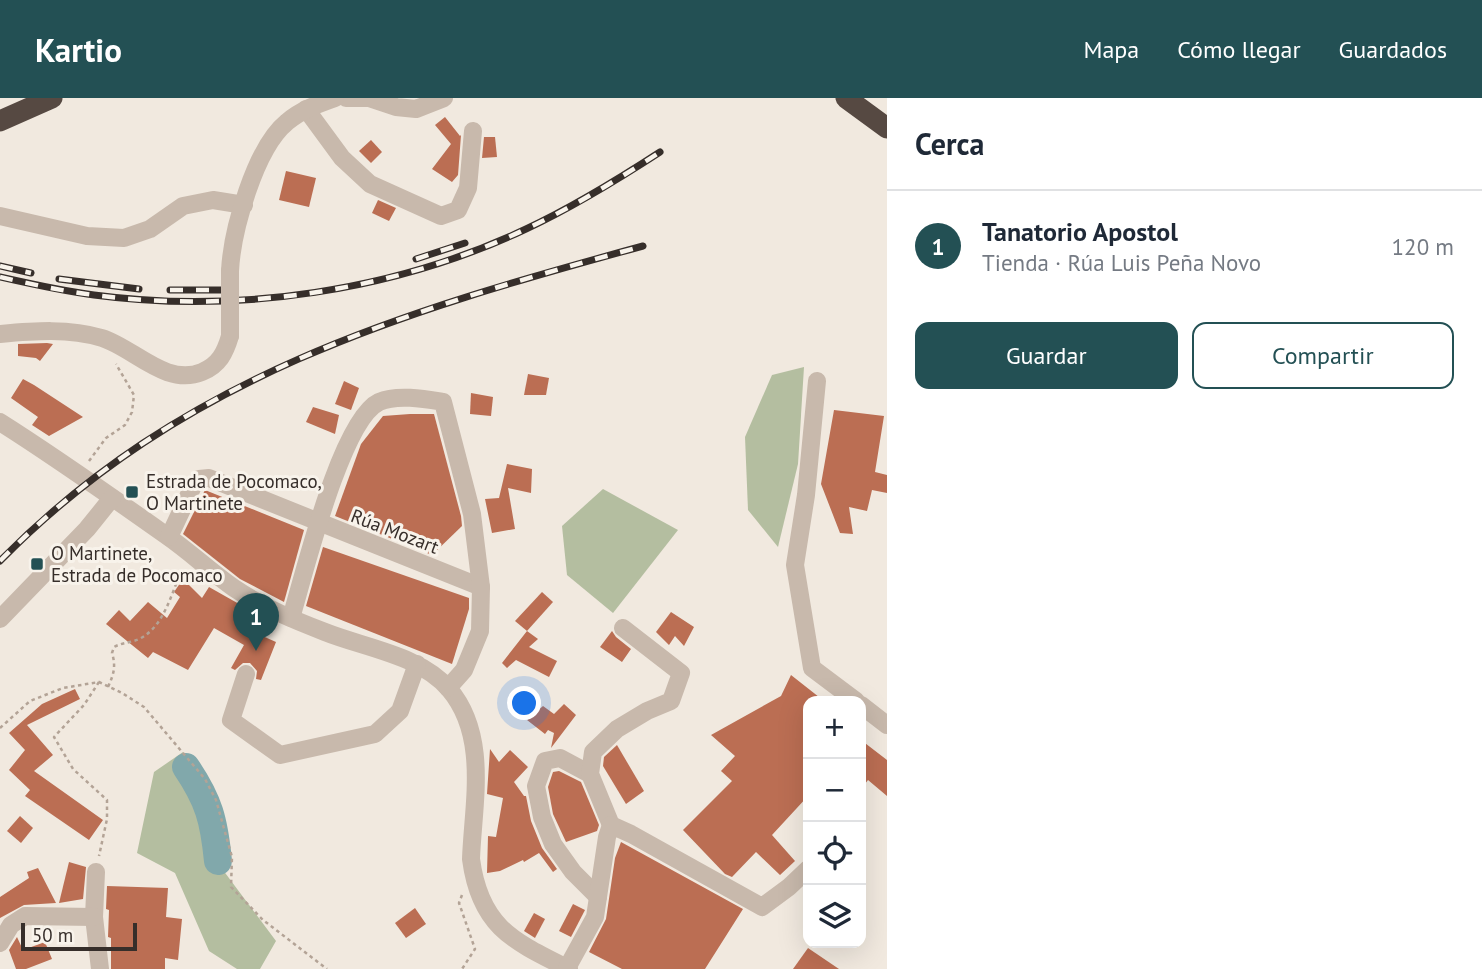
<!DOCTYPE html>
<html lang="es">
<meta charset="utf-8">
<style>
:root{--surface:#fff;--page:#f6f6f7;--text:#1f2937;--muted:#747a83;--line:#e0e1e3;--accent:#235054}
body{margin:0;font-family:"PT Sans",sans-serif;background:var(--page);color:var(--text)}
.controls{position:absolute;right:21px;bottom:21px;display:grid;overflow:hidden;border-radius:14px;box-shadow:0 7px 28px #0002}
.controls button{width:63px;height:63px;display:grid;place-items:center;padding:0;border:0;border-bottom:2px solid var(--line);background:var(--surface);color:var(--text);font:35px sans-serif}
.scale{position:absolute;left:21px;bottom:18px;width:116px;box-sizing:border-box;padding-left:7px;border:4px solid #362e2a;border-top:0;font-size:19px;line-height:24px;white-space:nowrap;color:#362e2a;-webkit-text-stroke:5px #f8f3eb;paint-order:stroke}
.you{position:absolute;left:525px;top:606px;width:24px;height:24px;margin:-18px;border:5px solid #fff;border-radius:50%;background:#1a73e8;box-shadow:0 0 0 10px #1a73e833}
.badge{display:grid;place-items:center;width:46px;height:46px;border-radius:50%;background:var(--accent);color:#fff;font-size:23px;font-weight:700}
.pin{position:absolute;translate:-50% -58px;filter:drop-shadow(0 2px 4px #0008)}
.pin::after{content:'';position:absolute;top:37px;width:24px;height:21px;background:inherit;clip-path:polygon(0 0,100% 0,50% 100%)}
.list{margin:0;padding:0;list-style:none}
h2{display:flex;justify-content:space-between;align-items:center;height:91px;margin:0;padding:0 28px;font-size:30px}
h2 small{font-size:23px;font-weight:400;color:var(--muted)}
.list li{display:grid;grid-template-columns:46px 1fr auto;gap:21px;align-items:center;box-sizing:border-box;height:112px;padding:0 28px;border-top:2px solid var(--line)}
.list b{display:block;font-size:26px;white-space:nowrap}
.list p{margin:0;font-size:23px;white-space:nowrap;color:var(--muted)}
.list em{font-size:23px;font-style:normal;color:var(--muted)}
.actions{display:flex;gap:14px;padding:21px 28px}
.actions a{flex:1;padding:16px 0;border:2px solid var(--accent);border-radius:14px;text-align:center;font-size:24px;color:var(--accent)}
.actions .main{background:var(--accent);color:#fff}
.icon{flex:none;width:38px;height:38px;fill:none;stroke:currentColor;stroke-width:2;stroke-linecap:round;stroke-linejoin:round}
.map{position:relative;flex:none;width:887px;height:871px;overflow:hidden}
header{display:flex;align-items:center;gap:42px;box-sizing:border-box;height:98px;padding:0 35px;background:var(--accent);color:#fff}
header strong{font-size:33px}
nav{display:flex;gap:38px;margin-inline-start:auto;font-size:24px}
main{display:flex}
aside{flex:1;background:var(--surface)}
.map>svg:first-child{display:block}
.green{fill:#b4bea0}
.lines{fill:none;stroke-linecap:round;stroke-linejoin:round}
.river{stroke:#81a8ab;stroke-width:28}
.building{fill:#bb6e53}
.path{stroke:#b3a396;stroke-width:2.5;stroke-dasharray:3.5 3.5;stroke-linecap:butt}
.minor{stroke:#c8b9ac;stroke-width:18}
.highway{stroke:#564942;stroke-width:21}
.rail-casing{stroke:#362e2a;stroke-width:7}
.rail{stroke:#f8f3eb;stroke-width:4.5;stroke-dasharray:13;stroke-linecap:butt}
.minor-bridge{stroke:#c8b9ac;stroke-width:18}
.poi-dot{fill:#235054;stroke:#f8f3eb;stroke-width:2.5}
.labels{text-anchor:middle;stroke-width:6;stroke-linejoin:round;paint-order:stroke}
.poi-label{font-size:19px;fill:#362e2a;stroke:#f8f3eb;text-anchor:start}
.street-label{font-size:19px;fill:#362e2a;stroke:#f8f3eb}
</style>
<header>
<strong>Kartio</strong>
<nav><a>Mapa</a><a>Cómo llegar</a><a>Guardados</a></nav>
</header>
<main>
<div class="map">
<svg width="887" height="871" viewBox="0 0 887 871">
<rect width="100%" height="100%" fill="#f1e9df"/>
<!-- green -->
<g class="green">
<polygon points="804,269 798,366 778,449 748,412 745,339 772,277"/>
<polygon points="603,391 678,432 613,515 567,477 562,428"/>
<polygon points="183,654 212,726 214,760 276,843 260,871 237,871 209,853 175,775 137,755 154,674"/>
</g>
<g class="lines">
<!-- river -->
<path class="river" d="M186,669c23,34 28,53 32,94"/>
</g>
<!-- building -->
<g class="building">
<polygon points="445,19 460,38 461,37 458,77 452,84 432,71 451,46 435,27"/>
<polygon points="484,39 495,39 497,59 482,60"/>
<polygon points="371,42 382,54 371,65 359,53"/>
<polygon points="286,73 316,80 309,109 279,102"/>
<polygon points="378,102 396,110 389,123 372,115"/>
<polygon points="47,245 53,246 40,263 36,260 18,258 18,246"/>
<polygon points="528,276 549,280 546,297 524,297"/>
<polygon points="23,281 34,287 83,319 49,338 32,327 38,319 11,300"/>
<polygon points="344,283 359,290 351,312 335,306"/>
<polygon points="471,295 493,299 491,318 470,316"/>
<polygon points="313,309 339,317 335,336 306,324"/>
<polygon points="834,312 884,318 875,374 887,377 887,395 872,392 867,413 849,409 853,436 840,435 821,386"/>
<polygon points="410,316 434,316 461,418 462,428 432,457 335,418 361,346 383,318"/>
<polygon points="507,366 532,371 531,395 508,390 515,431 492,435 485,401 499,400"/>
<polygon points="205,392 304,432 284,504 240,481 183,436"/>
<polygon points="323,449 469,500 469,511 452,566 306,508"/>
<polygon points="183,481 202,500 209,489 255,515 250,524 252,525 249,532 276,544 261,582 256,581 257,573 250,565 243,565 235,572 231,570 244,547 214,530 188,572 153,554 148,560 106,526 119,512 130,523 148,504 167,520 180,499 174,494"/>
<polygon points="542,494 553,504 527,533 515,523"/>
<polygon points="671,514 694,529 684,548 675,538 669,547 656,534"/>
<polygon points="527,533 538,541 529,549 557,563 549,579 516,562 507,570 502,565"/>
<polygon points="612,533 616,539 631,551 622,564 600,549"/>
<polygon points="791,577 824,603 808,603 808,698 772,737 795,763 780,777 756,754 732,779 725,776 683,732 732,683 721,673 735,658 711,637 781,598"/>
<polygon points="75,591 80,601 27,627 53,657 34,673 103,722 89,742 25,698 30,692 9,672 25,652 9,635 42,606"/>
<polygon points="564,606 576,617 551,650 554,635 548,632 545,636 527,622 543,608 554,616"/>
<polygon points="861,642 887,662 887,698 868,682 861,691"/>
<polygon points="617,647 644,693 626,706 603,668 604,659"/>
<polygon points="490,651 499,664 510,652 528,669 514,684 524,698 526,698 531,723 542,750 557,771 553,774 539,755 524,764 523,762 500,773 487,775 488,738 496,739 503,700 487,696"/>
<polygon points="559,673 581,684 599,727 597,733 566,744 553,716 548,689 553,674"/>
<polygon points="20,718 33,730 21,745 7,733"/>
<polygon points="621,744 743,811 705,871 622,871 589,854 606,821 615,760"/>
<polygon points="69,764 86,769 83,801 59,805"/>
<polygon points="38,770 56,805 24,807 0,820 0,799 29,780 27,774"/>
<polygon points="107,788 168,790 166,819 182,821 178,862 165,860 165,871 111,871 111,840 108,839 109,812 106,811"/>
<polygon points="573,806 585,812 571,839 559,833"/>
<polygon points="415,810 426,826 406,840 395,825"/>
<polygon points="534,815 545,821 535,840 524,833"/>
<polygon points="17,839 23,852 45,844 52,861 26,871 16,871 9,852"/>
<polygon points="808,850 839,871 793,871"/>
</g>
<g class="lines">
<!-- path -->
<g class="path">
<polyline points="89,363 106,340 125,327 132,314 134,297 116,266"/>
<polyline points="99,584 84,607 54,639 73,671 107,702 107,721 99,758"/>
<path d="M108,589c6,-13 8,-21 4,-34l2,-6c9,-5 18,-4 27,-9 25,-14 30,-46 42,-70"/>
<polyline points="0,630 30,603 63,590 99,584 122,595 144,609 205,681 216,702 232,759 231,789 263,822 327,871"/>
<polyline points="462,797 459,805 475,851 462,871"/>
</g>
<!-- minor -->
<g class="minor">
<polyline points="346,0 369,0 396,9 416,11 444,0"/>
<polyline points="306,11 342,60 370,86 441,118 458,112 468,90 473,33"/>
<polyline points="0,118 87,138 124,140 150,131 183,108 213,102 244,107"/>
<path d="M230,173c2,-40 25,-123 57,-149 14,-12 31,-18 48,-24"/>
<path d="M0,236c34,-3 69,-6 102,4 32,10 64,49 100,34 17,-7 23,-19 28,-36"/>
<polyline points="817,283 806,397 795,467 812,570 856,603"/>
<path d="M0,324c57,36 112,75 167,114 23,16 44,36 67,52 28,19 60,32 91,44 40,16 95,23 124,57 40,47 24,115 22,170 9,68 42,82 98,110"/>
<polyline points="169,439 193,388 199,381 209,380 481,489"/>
<path d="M291,520c13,-43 50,-198 88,-216 18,-8 46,-3 64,0l29,112 9,73 -1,44 -16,39 -16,18"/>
<polyline points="0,521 87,431 112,400"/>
<polyline points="246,576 231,622 280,657 375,636 400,613 417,566"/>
<polyline points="861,607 887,627"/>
<polyline points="590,676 560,660 545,663 536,688 542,719 553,746 573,774 598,799"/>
<polyline points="611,727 590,676 593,654 617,631 647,613 671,603 681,575 623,530"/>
<polyline points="96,774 94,819 100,871"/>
<polyline points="0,845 11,827 25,818 94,819"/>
<polyline points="567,870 595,819 607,739 611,727 631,736 762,809 789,789 808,771"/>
</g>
<!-- highway -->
<g class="highway">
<polyline points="846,0 887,30"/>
<polyline points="0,23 52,0"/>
</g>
<!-- rail casing -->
<g class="rail-casing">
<g id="rail">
<polyline points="416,161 465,145"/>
<polyline points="0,168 31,175"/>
<path d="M0,179c31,7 62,14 94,18 144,19 301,-4 432,-66 47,-22 91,-49 134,-77"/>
<polyline points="59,181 139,191"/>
<polyline points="170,192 223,192"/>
<path d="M0,463c182,-185 401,-249 643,-315"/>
</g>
</g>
<!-- rail -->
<use href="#rail" class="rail"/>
<!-- minor-bridge -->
<polyline class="minor-bridge" points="230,173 230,238"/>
</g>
<!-- markers -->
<g class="poi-dot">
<rect x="125" y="387" width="14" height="14" rx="3.5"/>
<rect x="30" y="459" width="14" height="14" rx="3.5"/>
</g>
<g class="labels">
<!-- poi labels -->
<g class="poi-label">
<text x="146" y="390">Estrada de Pocomaco,<tspan x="146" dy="22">O Martinete</tspan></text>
<text x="51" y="462">O Martinete,<tspan x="51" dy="22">Estrada de Pocomaco</tspan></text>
</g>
<!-- street labels -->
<g class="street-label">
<text transform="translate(395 433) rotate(21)" y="7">Rúa Mozart</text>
</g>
</g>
</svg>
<div class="controls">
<button>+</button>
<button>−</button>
<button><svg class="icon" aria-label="locate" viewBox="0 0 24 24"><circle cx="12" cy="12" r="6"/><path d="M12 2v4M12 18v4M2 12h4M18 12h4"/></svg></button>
<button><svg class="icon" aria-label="layers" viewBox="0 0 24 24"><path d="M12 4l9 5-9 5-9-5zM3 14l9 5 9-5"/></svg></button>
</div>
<div class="scale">50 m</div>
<div class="you"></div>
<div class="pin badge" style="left:256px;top:553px">1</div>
</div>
<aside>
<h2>Cerca<small></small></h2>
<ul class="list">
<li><span class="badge">1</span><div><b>Tanatorio Apostol</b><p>Tienda · Rúa Luis Peña Novo</p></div><em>120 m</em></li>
</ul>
<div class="actions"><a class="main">Guardar</a><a>Compartir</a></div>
</aside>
</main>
